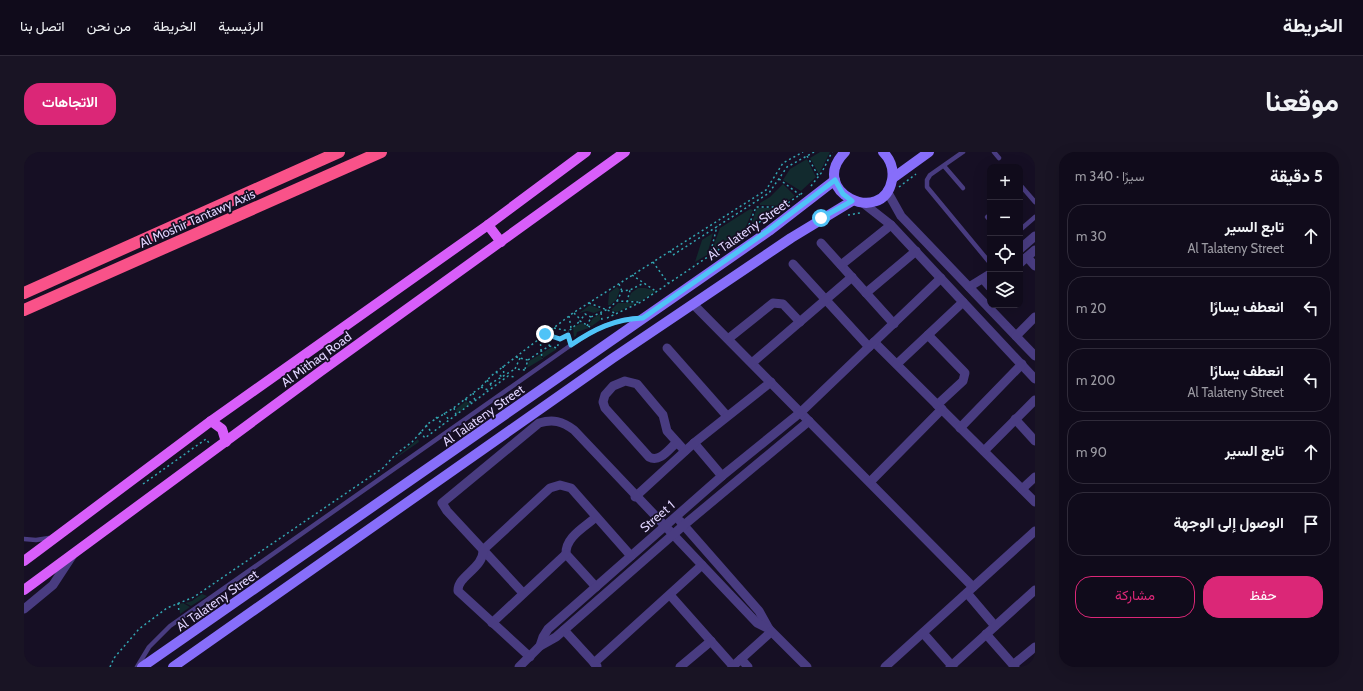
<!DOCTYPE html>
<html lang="ar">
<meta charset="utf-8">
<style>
:root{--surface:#100b1b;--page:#191424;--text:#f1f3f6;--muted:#9c9ba3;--line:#302b3a;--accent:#db2777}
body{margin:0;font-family:Cabin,Vazirmatn,sans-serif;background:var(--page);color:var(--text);direction:rtl}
.controls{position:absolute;right:12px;top:12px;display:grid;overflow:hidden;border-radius:8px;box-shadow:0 4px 16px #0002}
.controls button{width:36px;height:36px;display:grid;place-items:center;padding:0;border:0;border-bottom:1px solid var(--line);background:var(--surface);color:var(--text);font:20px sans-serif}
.stop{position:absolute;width:12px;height:12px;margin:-9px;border:3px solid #4fc3f7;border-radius:50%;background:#fff}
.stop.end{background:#4fc3f7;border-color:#fff;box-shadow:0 1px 4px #0008}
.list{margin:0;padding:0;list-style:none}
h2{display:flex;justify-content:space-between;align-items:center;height:52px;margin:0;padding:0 16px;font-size:17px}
h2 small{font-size:13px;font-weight:400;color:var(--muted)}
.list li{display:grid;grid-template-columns:26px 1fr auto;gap:12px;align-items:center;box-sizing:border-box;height:64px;margin:0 8px 8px;padding:0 8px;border:1px solid var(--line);border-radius:16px}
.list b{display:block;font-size:15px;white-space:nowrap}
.list p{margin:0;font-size:13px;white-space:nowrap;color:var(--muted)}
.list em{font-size:13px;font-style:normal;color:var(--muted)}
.actions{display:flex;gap:8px;padding:12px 16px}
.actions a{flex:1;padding:9px 0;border:1px solid var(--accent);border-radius:16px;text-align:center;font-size:14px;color:var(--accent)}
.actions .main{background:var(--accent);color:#fff}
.icon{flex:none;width:22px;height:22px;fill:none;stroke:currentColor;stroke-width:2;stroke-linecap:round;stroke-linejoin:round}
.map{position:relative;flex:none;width:1011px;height:515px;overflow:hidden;direction:ltr;border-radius:16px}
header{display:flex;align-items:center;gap:24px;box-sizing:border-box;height:56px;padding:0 20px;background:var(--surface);border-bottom:1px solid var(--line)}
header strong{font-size:19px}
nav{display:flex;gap:22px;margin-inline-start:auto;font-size:14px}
.intro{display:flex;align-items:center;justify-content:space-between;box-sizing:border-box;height:96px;padding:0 24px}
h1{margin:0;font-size:28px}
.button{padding:10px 18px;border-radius:16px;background:var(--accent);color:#fff;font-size:14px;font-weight:700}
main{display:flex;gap:24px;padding:0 24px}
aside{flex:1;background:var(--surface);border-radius:16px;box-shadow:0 4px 16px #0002}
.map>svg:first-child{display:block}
.green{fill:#122a2e}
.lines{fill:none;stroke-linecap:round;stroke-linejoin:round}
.path{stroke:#33a6b2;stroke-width:1.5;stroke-dasharray:2 3;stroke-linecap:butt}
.lane{stroke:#493c81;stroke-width:4.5}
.street{stroke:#493c81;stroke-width:9}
.secondary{stroke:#876efa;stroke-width:10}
.primary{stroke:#d85efa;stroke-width:10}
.highway{stroke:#f95289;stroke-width:12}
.route{stroke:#4fc3f7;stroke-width:5}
.labels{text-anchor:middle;stroke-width:3.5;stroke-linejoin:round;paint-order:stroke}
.street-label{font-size:13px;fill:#dfd3fe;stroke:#160f24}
</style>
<header>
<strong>الخريطة</strong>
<nav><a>الرئيسية</a><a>الخريطة</a><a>من نحن</a><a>اتصل بنا</a></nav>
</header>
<div class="intro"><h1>موقعنا</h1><a class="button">الاتجاهات</a></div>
<main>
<aside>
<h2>5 دقيقة<small>سيرًا · 340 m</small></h2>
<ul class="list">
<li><svg class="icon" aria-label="ahead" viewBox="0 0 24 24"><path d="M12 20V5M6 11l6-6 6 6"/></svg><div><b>تابع السير</b><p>Al Talateny Street</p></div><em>30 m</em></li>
<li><svg class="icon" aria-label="left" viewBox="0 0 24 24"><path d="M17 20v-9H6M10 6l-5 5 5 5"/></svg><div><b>انعطف يسارًا</b></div><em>20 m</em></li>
<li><svg class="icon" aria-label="left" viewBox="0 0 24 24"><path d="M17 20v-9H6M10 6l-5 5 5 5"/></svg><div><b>انعطف يسارًا</b><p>Al Talateny Street</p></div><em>200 m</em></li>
<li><svg class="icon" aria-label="ahead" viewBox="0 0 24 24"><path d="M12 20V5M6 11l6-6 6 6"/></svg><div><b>تابع السير</b></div><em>90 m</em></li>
<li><svg class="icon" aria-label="arrive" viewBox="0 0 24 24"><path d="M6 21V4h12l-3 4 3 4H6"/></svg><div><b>الوصول إلى الوجهة</b></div></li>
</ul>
<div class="actions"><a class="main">حفظ</a><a>مشاركة</a></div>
</aside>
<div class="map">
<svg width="1011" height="515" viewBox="0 0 1011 515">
<rect width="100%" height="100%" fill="#160f24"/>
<!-- green -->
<g class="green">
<polygon points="796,0 806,0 795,22 786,6"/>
<polygon points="783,7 792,25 777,39 759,28 766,17"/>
<polygon points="759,32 771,44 756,54 736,53 736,51 746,45"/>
<polygon points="733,56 748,56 750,57 727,73"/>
<polygon points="726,57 729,58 721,77 690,99 689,95 696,76"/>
<polygon points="689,81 683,103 671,110 678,88"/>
<polygon points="593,135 596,138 592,148 586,153 584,153 585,141"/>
<polygon points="614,136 621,136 632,139 617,149 604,149 607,141"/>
<polygon points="594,151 613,151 593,160 587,158"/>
<polygon points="566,153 578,158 570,161 563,159 555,161"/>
<polygon points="576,162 576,168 568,174 565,173 569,166"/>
<polygon points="558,171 565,176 553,180 552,184 550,185 549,175"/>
<polygon points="528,195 533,197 519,206 518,201"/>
<polygon points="517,202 518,207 503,216 505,209"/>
<polygon points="442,249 446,252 433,262 432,257"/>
<polygon points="394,287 395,290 369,308"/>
<polygon points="178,442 183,444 167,454 161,451 168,449"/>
<polygon points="159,451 166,455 156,462 155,452"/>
</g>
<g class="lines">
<!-- path -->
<g class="path">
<polyline points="783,4 795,25"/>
<polyline points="755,27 776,43"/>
<polyline points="787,34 798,20 808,0"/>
<polyline points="875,35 892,22"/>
<polyline points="824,63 836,61"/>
<polyline points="725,73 732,55 749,55 753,58"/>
<polyline points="646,99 649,103 745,41 763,15 790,0"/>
<polyline points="687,99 693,74"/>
<polyline points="629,110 644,131"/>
<polyline points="608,123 633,140"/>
<polyline points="595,132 598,139"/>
<polyline points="593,149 598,139 606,138 620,131"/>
<polyline points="603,150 606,138"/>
<polyline points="565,151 591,161"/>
<polyline points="550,161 557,168"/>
<polyline points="577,161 578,168"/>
<polyline points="545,164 547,176"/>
<polyline points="583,166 617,150 780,40"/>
<polyline points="563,174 567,165 584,157 593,149 615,150"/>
<polyline points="566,175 556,169 561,162 567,165"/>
<polyline points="530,176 545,179"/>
<polyline points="522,183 536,187 533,196 525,194"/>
<polyline points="516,187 518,207"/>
<polyline points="536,187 544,183"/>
<polyline points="544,188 546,178 556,169"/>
<polyline points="492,205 504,208 501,217"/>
<polyline points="496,206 491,217 501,218"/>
<polyline points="504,208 525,194 527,184"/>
<polyline points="479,214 480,223"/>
<polyline points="472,220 478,225"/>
<polyline points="463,228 469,236"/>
<polyline points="466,232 491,217"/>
<polyline points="457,235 464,238"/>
<polyline points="449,241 451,249"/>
<polyline points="441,247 448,251"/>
<polyline points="430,256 432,263"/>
<polyline points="420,261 425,268"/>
<polyline points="412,265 419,273"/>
<polyline points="402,273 408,281"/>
<polyline points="396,280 401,286 484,224 492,225"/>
<polyline points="119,332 182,287 185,291"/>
<polyline points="154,451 155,460"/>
<polyline points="86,515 90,506 115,477 143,456 170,445 359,316 372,302 388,290 405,271 428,257 457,235 467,224 549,161 742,38 759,11 779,0"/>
</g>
<!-- lane -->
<g class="lane">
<polyline points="939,0 906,23 903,28 903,35 966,111"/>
<polyline points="970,0 975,6"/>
<polyline points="920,14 939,36"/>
<polyline points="998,35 1011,50"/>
<polyline points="963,65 966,68"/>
<polyline points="996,78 1011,65"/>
<polyline points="0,387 12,388 25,386"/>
<path d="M113,515l12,-20 21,-21 401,-281c22,-15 43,-26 70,-27"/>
</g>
<!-- street -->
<g class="street">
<polyline points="863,39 877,64 1011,204"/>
<polyline points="839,51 867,73 1011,227"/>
<polyline points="797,91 870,172"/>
<polyline points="996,97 1011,84"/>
<polyline points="1003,105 1011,114"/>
<polyline points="996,111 1011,98"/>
<polyline points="769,112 845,195"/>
<polyline points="817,113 867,73"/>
<polyline points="959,127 966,135"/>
<polyline points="945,135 966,122"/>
<polyline points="842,141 892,99"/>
<polyline points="669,152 949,435"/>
<polyline points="904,183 941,221 939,229 913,253"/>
<polyline points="992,184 1011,165"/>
<polyline points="704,187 749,151 759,152 776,170"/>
<polyline points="850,190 1011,350"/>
<polyline points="643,196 703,264"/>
<polyline points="728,211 828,125"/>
<polyline points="873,212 939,150"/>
<polyline points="991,267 1011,289"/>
<polyline points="936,276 998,212"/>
<path d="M653,290c-8,7 -17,21 -28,15l-44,-49 -2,-6 2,-7 8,-9 12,-5 12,3 26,31 4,16 18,20"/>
<polyline points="670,291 698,324"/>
<polyline points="960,299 1011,248"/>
<polyline points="846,330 918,257"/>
<polyline points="998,337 1011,325"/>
<polyline points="611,345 670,291 747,230"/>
<path d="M572,365c-11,10 -31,20 -30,37l30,33"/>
<polyline points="656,369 735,459 745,477"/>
<path d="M499,441l-76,-82 -5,-8 97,-80c14,-4 23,-2 35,7l183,193 12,6 38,38"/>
<polyline points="943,441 971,474"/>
<polyline points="646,443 709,514"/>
<polyline points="0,457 29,433 48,404"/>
<polyline points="468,471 542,402"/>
<polyline points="540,478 573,514"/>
<polyline points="899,481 929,515"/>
<polyline points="962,482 991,515"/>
<polyline points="516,494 519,485 524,477 698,324 777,260 917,126"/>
<path d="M506,505l-72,-66c-1,-15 26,-23 25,-41l67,-62 10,-3 11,3 60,68"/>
<polyline points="717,507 724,515"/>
<polyline points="570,511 678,413"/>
<polyline points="989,513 1011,495"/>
<polyline points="495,515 516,494 532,485 660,373 785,269"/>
<polyline points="656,515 687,489"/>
<polyline points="708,515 747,480"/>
<polyline points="861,515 1011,379"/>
<polyline points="926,515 1011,438"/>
</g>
<!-- secondary -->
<g class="secondary">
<path d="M821,0c-39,39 38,76 47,28 2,-11 -1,-20 -9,-28"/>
<polyline points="869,26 905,0"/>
<polyline points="118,515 745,79 811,28"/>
<polyline points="149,515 589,206 767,86 828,49"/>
</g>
<!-- primary -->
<g class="primary">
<polyline points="464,73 477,90"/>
<polyline points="187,269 198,277 202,290"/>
<polyline points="0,409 187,269 464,73 562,0"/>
<polyline points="0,438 297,219 601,0"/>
</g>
<!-- highway -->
<g class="highway">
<polyline points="0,141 315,0"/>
<polyline points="0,158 357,0"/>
</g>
</g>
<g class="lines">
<!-- route -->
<path class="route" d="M521,182l15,5 8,-4 3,10c23,-16 44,-26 72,-27l126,-88 66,-50 8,14 9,7 -31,17"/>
</g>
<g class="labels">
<!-- street labels -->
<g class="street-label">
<text transform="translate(173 66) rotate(-24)" y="5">Al Moshir Tantawy Axis</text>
<text transform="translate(724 77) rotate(-35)" y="5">Al Talateny Street</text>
<text transform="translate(292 207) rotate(-36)" y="5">Al Mithaq Road</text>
<text transform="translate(459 263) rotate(-35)" y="5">Al Talateny Street</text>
<text transform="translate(633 364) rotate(-41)" y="5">Street 1</text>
<text transform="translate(193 448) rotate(-35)" y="5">Al Talateny Street</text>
</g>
</g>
</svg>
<div class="controls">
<button>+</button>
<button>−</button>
<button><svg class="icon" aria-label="locate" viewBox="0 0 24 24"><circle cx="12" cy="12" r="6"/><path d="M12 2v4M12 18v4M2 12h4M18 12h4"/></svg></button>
<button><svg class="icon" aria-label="layers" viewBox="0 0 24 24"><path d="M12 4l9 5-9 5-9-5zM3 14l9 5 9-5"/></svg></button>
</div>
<div class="stop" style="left:797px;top:66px"></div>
<div class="stop end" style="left:521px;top:182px"></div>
</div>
</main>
